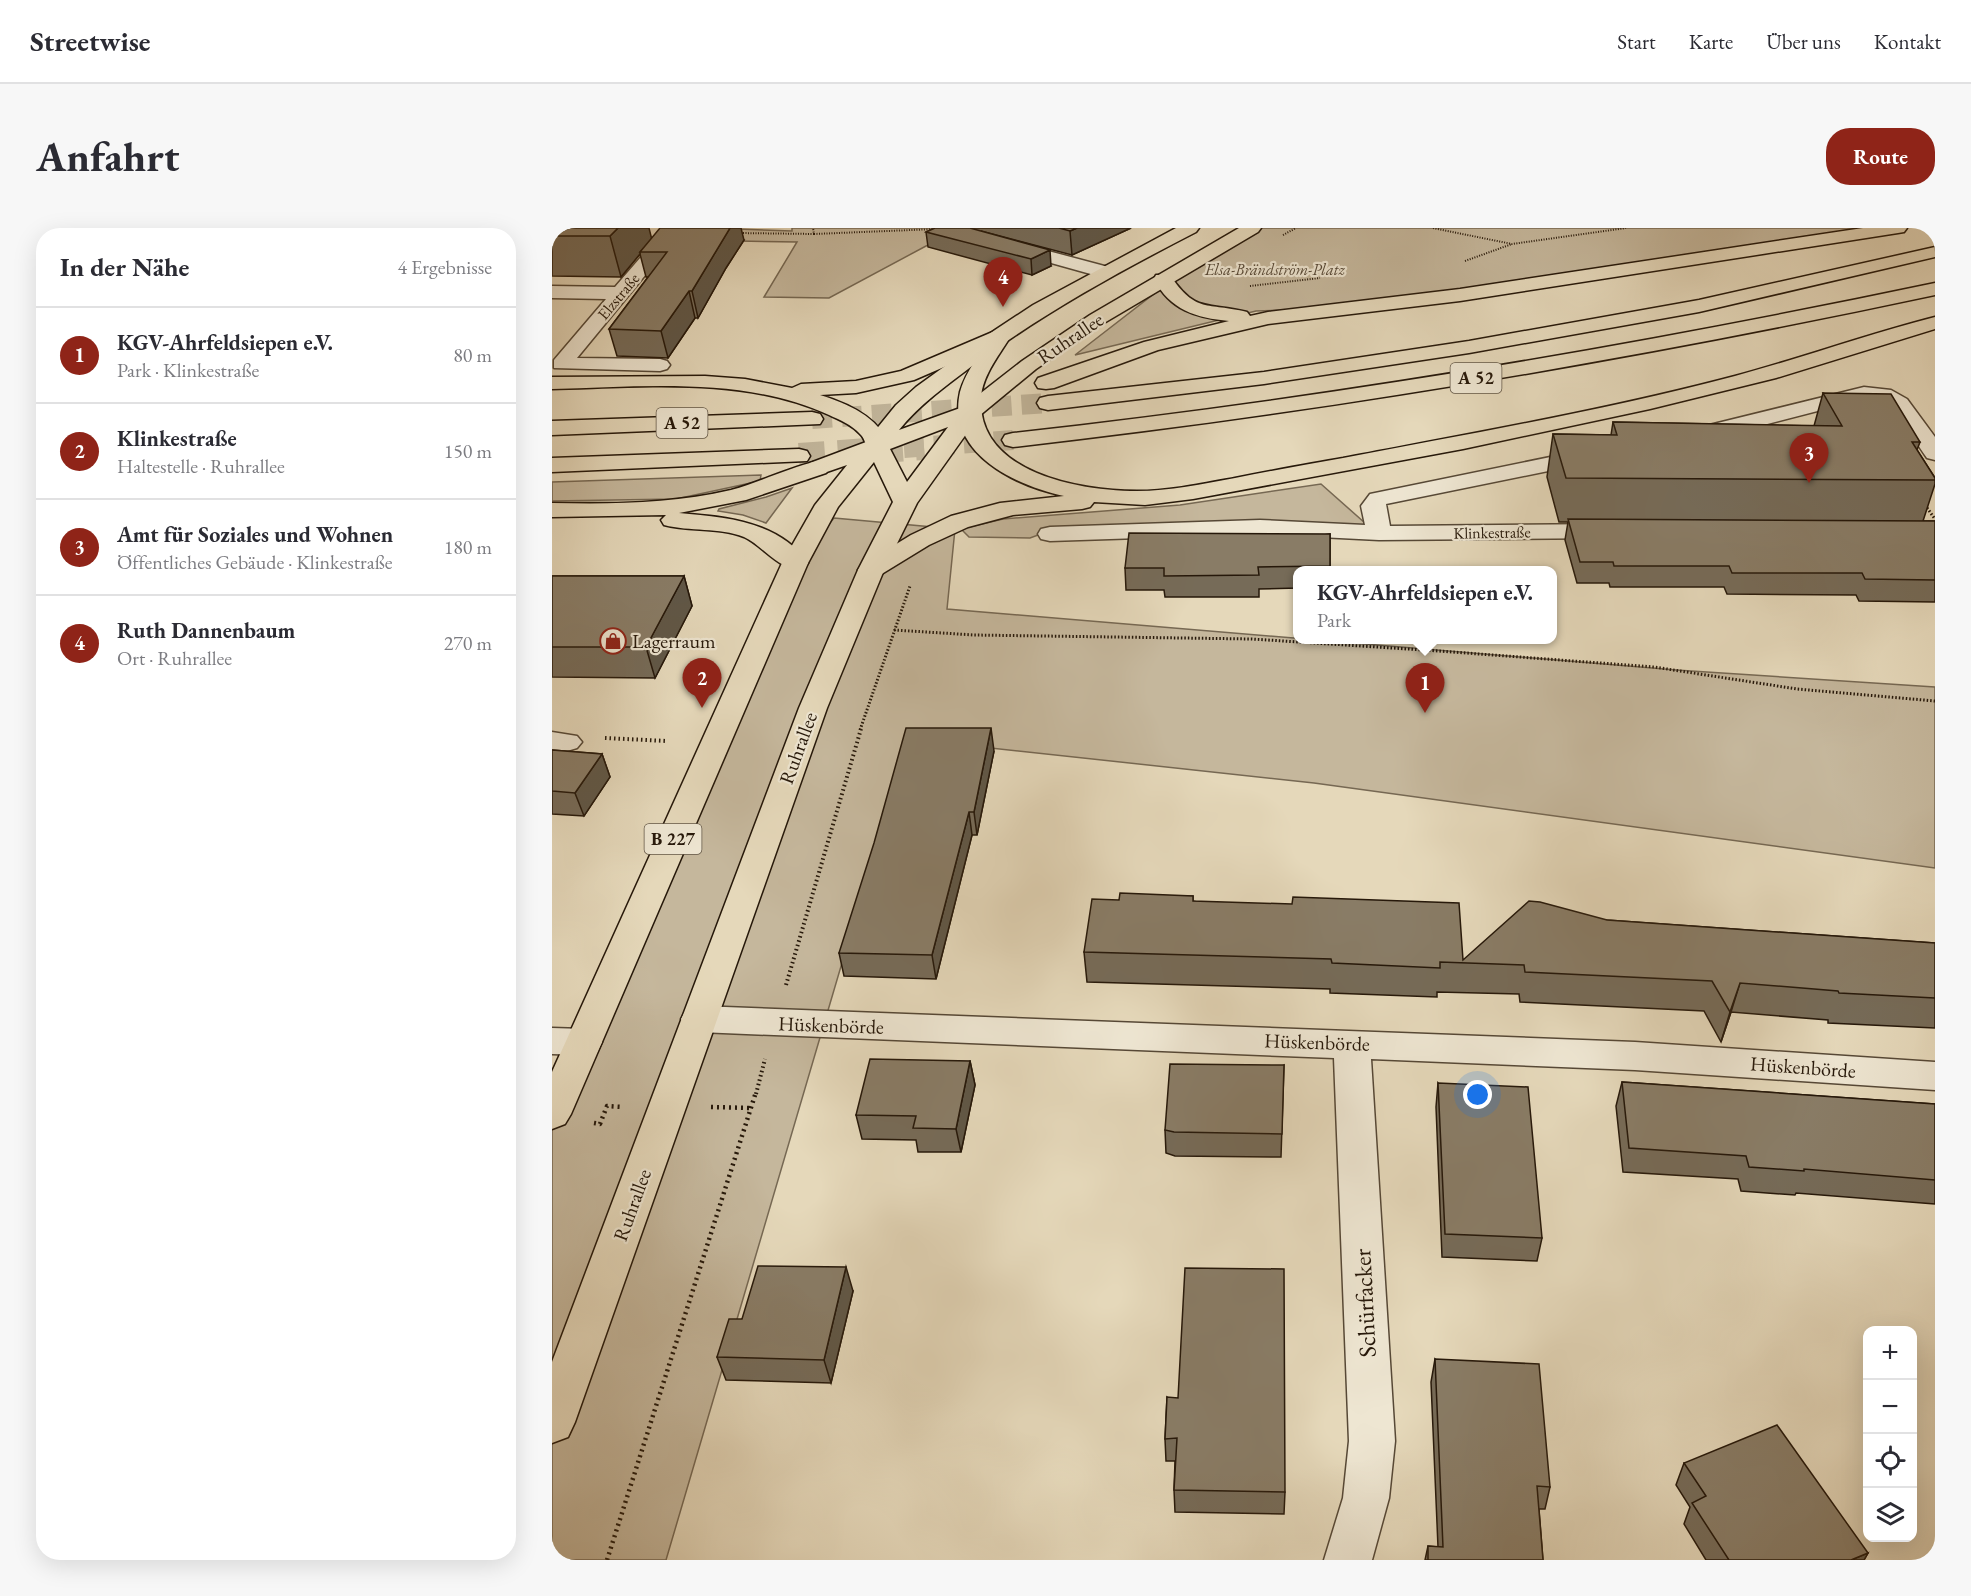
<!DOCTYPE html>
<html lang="de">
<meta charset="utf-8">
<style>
:root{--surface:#fff;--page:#f7f7f7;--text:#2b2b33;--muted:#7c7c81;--line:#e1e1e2;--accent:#8f2418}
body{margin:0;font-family:"EB Garamond",serif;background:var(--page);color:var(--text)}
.controls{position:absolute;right:18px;bottom:18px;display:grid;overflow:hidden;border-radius:12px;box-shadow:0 6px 24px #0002}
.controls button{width:54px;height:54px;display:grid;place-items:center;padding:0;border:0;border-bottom:2px solid var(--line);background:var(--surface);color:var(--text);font:30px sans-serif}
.you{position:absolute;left:926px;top:867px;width:21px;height:21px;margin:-15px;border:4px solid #fff;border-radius:50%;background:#1a73e8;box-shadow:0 0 0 9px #1a73e833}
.badge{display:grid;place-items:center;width:39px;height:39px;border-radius:50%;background:var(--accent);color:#fff;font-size:20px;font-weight:700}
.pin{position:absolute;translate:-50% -50px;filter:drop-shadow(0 2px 3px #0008)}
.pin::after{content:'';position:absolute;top:32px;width:21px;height:18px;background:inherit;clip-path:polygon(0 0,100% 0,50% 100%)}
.popup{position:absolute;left:741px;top:338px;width:264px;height:78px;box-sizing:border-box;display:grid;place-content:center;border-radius:12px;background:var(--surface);filter:drop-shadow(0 2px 4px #0005);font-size:20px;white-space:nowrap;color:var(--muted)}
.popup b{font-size:22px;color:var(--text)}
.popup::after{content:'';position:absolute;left:50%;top:100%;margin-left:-12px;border:12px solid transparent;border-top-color:var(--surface)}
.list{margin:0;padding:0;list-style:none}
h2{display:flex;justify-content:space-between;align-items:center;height:78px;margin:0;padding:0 24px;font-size:26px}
h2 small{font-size:20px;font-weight:400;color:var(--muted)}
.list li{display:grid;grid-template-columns:39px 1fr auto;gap:18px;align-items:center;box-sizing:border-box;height:96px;padding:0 24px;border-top:2px solid var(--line)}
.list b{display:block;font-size:22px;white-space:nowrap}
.list p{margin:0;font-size:20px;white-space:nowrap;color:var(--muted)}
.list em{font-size:20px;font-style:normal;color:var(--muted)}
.icon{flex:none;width:33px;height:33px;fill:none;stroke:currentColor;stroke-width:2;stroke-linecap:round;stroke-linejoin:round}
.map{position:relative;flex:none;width:1383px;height:1332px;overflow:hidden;border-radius:24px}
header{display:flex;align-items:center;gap:36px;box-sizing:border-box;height:84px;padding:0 30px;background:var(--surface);border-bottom:2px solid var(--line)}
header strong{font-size:28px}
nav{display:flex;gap:33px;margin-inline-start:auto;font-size:21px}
.intro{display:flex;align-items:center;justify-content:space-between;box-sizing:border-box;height:144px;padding:0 36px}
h1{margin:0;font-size:42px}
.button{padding:15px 27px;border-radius:24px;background:var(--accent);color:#fff;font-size:21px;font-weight:700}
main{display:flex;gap:36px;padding:0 36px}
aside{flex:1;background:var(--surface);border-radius:24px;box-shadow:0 6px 24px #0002}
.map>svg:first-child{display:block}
.green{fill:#c5b79c;stroke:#766853;stroke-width:1.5}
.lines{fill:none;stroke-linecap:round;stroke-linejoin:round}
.highway-tunnel-far1{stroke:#bfb297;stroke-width:20;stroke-dasharray:20 10;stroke-linecap:butt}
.highway-tunnel{stroke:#bfb297;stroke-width:26;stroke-dasharray:26 13;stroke-linecap:butt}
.minor-casing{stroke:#564836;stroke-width:3}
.major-casing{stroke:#26180a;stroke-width:3}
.highway-casing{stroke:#26180a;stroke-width:3}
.path-far3{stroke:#26180a;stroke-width:2;stroke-dasharray:1 1.5;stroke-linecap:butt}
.path-far2{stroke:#26180a;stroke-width:3;stroke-dasharray:1.5 2;stroke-linecap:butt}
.path-far1{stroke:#26180a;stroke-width:4;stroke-dasharray:1.5 3;stroke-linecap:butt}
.path{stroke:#26180a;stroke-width:4.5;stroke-dasharray:2 4;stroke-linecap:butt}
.minor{fill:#eee6d2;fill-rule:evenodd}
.major{fill:#e5d8ba;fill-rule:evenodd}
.highway{fill:#e5d8ba;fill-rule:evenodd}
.wall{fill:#766b58;stroke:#26180a;stroke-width:1.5}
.shaded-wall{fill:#605747;stroke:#26180a;stroke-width:1.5}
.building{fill:#897c66;stroke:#26180a;stroke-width:1.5}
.labels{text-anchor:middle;stroke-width:4.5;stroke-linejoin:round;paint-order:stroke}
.far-park-label{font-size:16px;font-style:italic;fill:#564836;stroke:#eee6d2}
.far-street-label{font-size:16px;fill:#26180a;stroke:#eee6d2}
.shield{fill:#eee6d2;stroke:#625646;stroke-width:1.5}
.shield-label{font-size:18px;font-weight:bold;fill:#26180a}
.street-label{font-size:20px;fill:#26180a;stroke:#eee6d2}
.poi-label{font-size:20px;fill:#26180a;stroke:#eee6d2;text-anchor:start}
.near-street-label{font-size:24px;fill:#26180a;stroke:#eee6d2}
</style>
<header>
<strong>Streetwise</strong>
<nav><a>Start</a><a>Karte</a><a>Über uns</a><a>Kontakt</a></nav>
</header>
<div class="intro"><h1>Anfahrt</h1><a class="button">Route</a></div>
<main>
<aside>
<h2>In der Nähe<small>4 Ergebnisse</small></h2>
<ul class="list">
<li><span class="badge">1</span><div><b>KGV-Ahrfeldsiepen e.V.</b><p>Park · Klinkestraße</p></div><em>80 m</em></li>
<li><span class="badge">2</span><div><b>Klinkestraße</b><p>Haltestelle · Ruhrallee</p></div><em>150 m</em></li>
<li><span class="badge">3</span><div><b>Amt für Soziales und Wohnen</b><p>Öffentliches Gebäude · Klinkestraße</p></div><em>180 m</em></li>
<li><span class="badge">4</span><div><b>Ruth Dannenbaum</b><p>Ort · Ruhrallee</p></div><em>270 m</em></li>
</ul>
</aside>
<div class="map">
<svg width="1383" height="1332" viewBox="0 0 1383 1332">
<rect width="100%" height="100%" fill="#e5d8ba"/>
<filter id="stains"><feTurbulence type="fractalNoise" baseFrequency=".00333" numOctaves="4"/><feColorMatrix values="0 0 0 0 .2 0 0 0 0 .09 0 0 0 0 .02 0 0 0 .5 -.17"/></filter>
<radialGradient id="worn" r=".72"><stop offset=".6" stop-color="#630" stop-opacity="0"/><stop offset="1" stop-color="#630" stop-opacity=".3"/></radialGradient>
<!-- green -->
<g class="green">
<polygon points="159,0 240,3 240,0 405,0 400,8 374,18 277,70 212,69 245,14 132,12"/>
<polygon points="708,0 1334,0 881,69 764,81 704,83 523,127 629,45"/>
<polygon points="209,247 208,253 124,271 0,273 0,254"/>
<polygon points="769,256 822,303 497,303 478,310 417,309 409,301 451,291 628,277"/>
<polygon points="240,260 214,295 191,287 166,283 167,281 214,269"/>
<polygon points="282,290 403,301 395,381 1124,442 1383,459 1383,640 762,555 356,511 114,1332 0,1332 0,896 244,336"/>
</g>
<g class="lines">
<!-- highway-tunnel-far1 -->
<g class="highway-tunnel-far1">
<polyline points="260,191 496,175"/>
<polyline points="352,220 461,212"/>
</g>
<!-- highway-tunnel -->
<polyline class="highway-tunnel" points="247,228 372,219"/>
<!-- minor casing -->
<g class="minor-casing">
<g id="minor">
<polygon points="114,0 132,0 25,130 108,131 115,133 118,137 115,141 108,143 2,140 2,132 54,71 0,70 0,58 63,59"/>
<polygon points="455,12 560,40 562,44 560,48 553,50 449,21 446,17 449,13"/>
<path d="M1312,159l27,3 16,9 28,38v23l-8,-2c-18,-25 -30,-55 -63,-59l-167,43 -8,-2 -3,-5 3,-5z"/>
<polygon points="1042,220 1050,222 1053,227 1050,232 834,276 838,298 1060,296 1069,298 1072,303 1069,308 1060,310 827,312 708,306 498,313 489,311 486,306 489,301 498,299 708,292 813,297 809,278 818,266"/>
<polygon points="0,504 25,508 30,514 25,520 15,523 0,522"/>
<polygon points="147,778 1083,814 1383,834 1383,862 1083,842 819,831 843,1213 837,1270 820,1332 772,1332 791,1270 797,1213 782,830 147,804 134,800 129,791 134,782"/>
<polygon points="0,800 32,801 45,804 50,814 45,824 32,827 0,826"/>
</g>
</g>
<!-- major casing -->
<g class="major-casing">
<path id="major" d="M624,0h23l-3,4c-78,40 -154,82 -224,134 -26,20 -52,38 -73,64l64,-23 59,-46 68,-46 149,-87h22l-3,4 -154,91 -68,46 -57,47 -62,87 -33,67 -57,138 -252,714 -7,15 -16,6v-81l247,-654 59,-138 35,-68 -19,-40 -36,45 -30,56 -237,551 -6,10 -13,5v-57l230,-509 33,-58 32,-40 -29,10 -8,-2 -4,-5 4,-5 56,-21 30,-37 20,-18 79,-57 38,-25zM396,199l-41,55 -17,-33z"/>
</g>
<!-- highway casing -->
<g class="highway-casing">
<g id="highway">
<path d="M1311,0h44l-3,4 -6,1 -438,68 -192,23 -110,26 -104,38 -8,1 -8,-1 -3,-5 3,-5 106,-36 85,-21c-33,-3 -59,-11 -75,-42l2,-4h14c26,39 37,27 77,37l3,4 18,-4 192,-23z"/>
<polygon points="1383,19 1383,29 1147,84 917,125 712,156 496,182 488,180 485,175 488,170 496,168 712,144 917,113 1147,72"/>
<path d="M1383,55v12c-305,65 -612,117 -922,152l-8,-2 -3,-5 3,-5 8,-2c310,-34 617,-86 922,-150z"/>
<path d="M1383,89v12l-159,49 -126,31 -187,40 -270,50 -48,6 -51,-3 -4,5 -8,2 -69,6 -45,12 -39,18 -49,30 -9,3 -9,-3 -4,-5 4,-5 49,-30 40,-19 49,-13 64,-7c-47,-10 -118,-42 -104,-104 4,-15 13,-28 21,-41l-67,29 -58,13 -36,2c26,8 60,22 68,50l-3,5 -8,2 -8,-2c-4,-5 -4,-12 -9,-16 -8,-9 -20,-14 -31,-19 -84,-39 -187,-28 -277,-26v-12l153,-1 40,3 47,9 9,-4 55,-3 45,-10 101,-43 7,2 3,4c-11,19 -30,41 -31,64 -4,75 99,93 156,93 32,0 66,-7 98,-13 36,-7 72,-14 108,-20 131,-25 263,-48 392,-82 67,-18 133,-42 200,-59z"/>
<polygon points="260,184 268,186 271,191 268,196 0,207 0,193"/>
<polygon points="247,221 255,223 258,228 255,233 0,244 0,230"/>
<path d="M266,233l8,2 4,5 -4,5 -80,27 -67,13c46,4 100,8 129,50l-4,5c-23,6 -40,-22 -60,-31 -25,-10 -54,-5 -80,-12l-3,-5 5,-5 -114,2v-14c59,1 120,1 179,-13 29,-8 57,-22 87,-29z"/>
</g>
</g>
<!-- path-far3 -->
<g class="path-far3">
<polyline points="881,0 960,16 1074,0"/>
<polyline points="186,5 262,6 261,0"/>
<polyline points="262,6 384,1"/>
<polyline points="731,7 744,0"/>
<polyline points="913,33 960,16"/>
<polyline points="698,58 768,50"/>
</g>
<!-- path-far2 -->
<g class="path-far2">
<polyline points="1373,277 1383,291"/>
<polyline points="342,402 422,407 700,411 887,423 1102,439 1245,461 1383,473"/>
<polyline points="308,502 358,358"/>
</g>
<!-- path-far1 -->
<g class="path-far1">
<polyline points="53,510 115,513"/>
<polyline points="234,757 309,501"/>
<polyline points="204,866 213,831"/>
</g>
<!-- path -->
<g class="path">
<polyline points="159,879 200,880"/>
<polyline points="42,895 48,896 55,878 70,879"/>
<polyline points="55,1332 204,864"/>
</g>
<!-- minor -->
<use href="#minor" class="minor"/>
<!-- major -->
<use href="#major" class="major"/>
<!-- highway -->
<use href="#highway" class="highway"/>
</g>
<!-- wall -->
<g class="wall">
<polygon points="0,0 100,10 192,12 174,40 146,90 143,90 116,130 65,128 57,101 96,49 94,49 88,26 69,49 0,48"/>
<polygon points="383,0 579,0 520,27 429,3 499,38 480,47 376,19 374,4"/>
<polygon points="1271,165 1368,214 1365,222 1383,250 1383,256 1371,293 1383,293 1383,374 1307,373 1304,367 1175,366 1172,359 1058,359 1057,355 1025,355 1013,312 1016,294 1007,294 995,249 1001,206 1059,207 1061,194 1262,198"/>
<polygon points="778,306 778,342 746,342 746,360 707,361 707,369 613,369 612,362 574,362 573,340"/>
<polygon points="0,348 132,348 140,378 103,450 0,449"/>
<polygon points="0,522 50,526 58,549 32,588 0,586"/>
<polygon points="442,523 425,607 420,607 384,751 292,748 287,725"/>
<polygon points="641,668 641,673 911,732 1055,692 1383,715 1383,800 1276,795 1276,792 1179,784 1169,814 1152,783 968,774 967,766 885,764 885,769 778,765 778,761 535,754 532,724 567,672"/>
<polygon points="418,833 423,857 409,924 366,924 364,912 310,911 304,887"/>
<polygon points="732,837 729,929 623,928 614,925 613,902"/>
<polygon points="1070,854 1383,876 1383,976 1244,965 1243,967 1189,963 1186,951 1071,944 1064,878"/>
<polygon points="886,855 990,1010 985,1033 890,1029 884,879"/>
<polygon points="301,1063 279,1155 174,1152 165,1129 190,1091"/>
<polygon points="883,1131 998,1259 993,1281 987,1281 991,1332 873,1332 876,1318 886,1319 879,1154"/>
<polygon points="615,1169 733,1264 732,1286 623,1284 622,1262 623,1233 614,1233 613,1211"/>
<polygon points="1132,1235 1316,1325 1312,1332 1154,1332 1132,1296 1138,1279 1124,1257"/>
</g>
<!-- shaded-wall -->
<g class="shaded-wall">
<polygon points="66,0 97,0 100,12 88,24 88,26 69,49 58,8"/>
<polygon points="178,0 189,0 192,12 174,40 146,90 140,63"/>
<polygon points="525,0 579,0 520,27 518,3"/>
<polygon points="498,22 499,38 480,47 479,31"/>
<polygon points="137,63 143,90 116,130 109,103"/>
<polygon points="132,348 140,378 103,450 94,419"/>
<polygon points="439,500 442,523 425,607 422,584"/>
<polygon points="50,526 58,549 32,588 23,565"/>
<polygon points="417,584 420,607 384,751 380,727"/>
<polygon points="1188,755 1179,784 1169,814 1178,784"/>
<polygon points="418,833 423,857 409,924 404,901"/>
<polygon points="294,1039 301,1063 279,1155 272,1132"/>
<polygon points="1316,1325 1312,1332 1299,1332"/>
</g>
<!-- building -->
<g class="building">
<polygon points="0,0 66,0 58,8 0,8"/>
<polygon points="108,0 178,0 140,63 137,63 109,103 57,101 115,24 88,24"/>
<polygon points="383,0 418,0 498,22 479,31 374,4"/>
<polygon points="507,0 525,0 518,3"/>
<polygon points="1271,165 1339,166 1368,214 1360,214 1383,250 1383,252 1014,250 1001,206 1065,207 1061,194 1290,198"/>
<polygon points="1016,291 1383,293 1383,352 1313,351 1310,345 1180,345 1177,338 1062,338 1061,334 1028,334"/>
<polygon points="577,305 778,306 778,338 706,339 707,347 612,348 612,340 573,340"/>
<polygon points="0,348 132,348 94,419 0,419"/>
<polygon points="354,500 439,500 422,584 417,584 380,727 287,725 322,615"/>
<polygon points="0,522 50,526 23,565 0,563"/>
<polygon points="568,665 641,668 641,673 740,676 741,669 907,675 911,732 977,673 988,674 1055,692 1383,715 1383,770 1287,765 1286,763 1188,755 1178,784 1160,753 973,744 972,737 888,734 888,740 780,735 779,731 532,724 540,671 567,672"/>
<polygon points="318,831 418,833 404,901 361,900 364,888 304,887"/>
<polygon points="618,836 732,837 730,906 622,904 613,902"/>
<polygon points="1070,854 1383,876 1383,952 1252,941 1252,943 1197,939 1194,928 1077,920"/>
<polygon points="886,855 976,859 990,1010 893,1006"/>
<polygon points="206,1038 294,1039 272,1132 165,1129 177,1091 190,1091"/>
<polygon points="633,1040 732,1041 733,1264 622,1262 625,1210 613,1211 615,1169 626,1170"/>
<polygon points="883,1131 987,1136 998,1259 985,1258 991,1332 876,1332 876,1318 891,1319"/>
<polygon points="1225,1197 1316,1325 1299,1332 1177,1332 1140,1275 1154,1268 1132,1235"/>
</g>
<!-- icons -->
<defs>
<g id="shop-ring" transform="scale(1.35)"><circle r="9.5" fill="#eee6d2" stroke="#8f2418" stroke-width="1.5"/><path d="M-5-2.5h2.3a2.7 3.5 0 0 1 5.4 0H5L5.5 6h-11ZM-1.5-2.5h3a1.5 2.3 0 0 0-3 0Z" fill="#8f2418"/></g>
</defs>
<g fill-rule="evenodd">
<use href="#shop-ring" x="61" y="413"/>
</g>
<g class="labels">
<!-- far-park labels -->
<g class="far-park-label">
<text x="723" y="47">Elsa-Brändström-Platz</text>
</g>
<!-- far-street labels -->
<g class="far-street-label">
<text transform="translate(66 68) rotate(-50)" y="6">Elzstraße</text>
<text transform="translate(940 304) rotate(-1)" y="6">Klinkestraße</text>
</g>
<!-- shield labels -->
<g class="shield">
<rect x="898.5" y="135" width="51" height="30" rx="4.5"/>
<rect x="104.5" y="180" width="51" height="30" rx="4.5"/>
<rect x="92.5" y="596" width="57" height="30" rx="4.5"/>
</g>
<g class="shield-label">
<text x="924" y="156">A 52</text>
<text x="130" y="201">A 52</text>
<text x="121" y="617">B 227</text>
</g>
<!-- street labels -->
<g class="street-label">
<text transform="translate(518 110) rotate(-34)" y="7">Ruhrallee</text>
<text transform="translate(246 520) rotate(-70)" y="7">Ruhrallee</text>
<text transform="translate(279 797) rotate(2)" y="7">Hüskenbörde</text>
<text transform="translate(765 814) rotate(2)" y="7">Hüskenbörde</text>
<text transform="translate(1251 839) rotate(4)" y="7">Hüskenbörde</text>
<text transform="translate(80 977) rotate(-70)" y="7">Ruhrallee</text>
</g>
<!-- poi labels -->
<g class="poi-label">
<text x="80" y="420">Lagerraum</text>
</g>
<!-- near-street labels -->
<g class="near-street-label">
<text transform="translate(813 1075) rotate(-93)" y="8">Schürfacker</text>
</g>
</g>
<rect width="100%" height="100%" filter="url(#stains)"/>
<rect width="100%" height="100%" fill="url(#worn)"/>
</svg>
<div class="controls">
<button>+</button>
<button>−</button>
<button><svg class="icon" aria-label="locate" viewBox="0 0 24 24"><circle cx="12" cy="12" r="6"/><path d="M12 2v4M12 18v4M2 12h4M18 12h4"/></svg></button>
<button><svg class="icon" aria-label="layers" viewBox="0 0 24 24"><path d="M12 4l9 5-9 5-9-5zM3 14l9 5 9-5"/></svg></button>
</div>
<div class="you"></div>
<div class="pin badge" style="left:873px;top:485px">1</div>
<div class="popup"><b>KGV-Ahrfeldsiepen e.V.</b>Park</div>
<div class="pin badge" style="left:150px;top:480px">2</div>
<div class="pin badge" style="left:1257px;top:255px">3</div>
<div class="pin badge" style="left:451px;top:79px">4</div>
</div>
</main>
